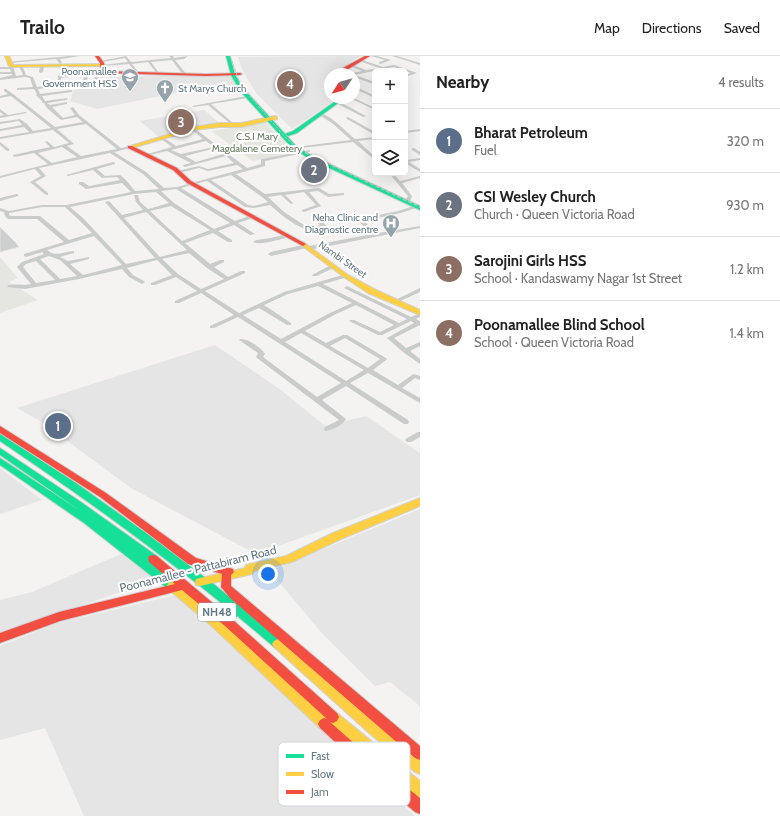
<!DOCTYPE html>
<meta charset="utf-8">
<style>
:root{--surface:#fff;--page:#f2f2f2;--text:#222;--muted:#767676;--line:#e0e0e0;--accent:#565c5f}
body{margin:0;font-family:Cabin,sans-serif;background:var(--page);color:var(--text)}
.controls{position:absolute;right:12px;top:12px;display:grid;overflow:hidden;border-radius:6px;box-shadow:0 4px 16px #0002}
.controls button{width:36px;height:36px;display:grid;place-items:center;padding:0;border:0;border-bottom:1px solid var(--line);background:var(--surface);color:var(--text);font:20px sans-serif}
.compass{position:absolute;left:324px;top:12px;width:36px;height:36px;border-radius:50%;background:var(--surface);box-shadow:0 4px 16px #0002;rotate:234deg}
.you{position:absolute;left:268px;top:518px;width:14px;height:14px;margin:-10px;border:3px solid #fff;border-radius:50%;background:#1a73e8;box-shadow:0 0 0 6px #1a73e833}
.badge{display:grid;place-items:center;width:26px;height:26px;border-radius:50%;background:var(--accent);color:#fff;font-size:13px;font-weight:700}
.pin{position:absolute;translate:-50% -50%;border:2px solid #fff;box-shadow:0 1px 4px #0006}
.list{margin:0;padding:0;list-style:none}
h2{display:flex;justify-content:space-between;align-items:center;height:52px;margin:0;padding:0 16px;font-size:17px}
h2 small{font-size:13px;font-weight:400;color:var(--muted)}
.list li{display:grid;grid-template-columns:26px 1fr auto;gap:12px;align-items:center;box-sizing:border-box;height:64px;padding:0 16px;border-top:1px solid var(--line)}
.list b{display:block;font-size:15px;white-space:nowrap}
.list p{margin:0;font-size:13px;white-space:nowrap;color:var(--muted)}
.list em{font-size:13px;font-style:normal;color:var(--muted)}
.icon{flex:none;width:22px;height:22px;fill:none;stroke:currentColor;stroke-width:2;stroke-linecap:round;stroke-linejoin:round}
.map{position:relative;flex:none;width:420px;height:760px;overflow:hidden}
header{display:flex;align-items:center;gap:24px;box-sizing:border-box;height:56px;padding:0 20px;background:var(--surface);border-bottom:1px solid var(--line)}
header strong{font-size:19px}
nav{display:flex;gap:22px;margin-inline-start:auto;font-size:14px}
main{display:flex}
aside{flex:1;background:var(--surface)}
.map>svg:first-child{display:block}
.built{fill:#e4e5e4}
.green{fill:#e4e6df}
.building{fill:#cdcece;stroke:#e3e2e1}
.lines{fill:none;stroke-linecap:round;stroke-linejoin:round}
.fast-casing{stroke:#d0d1d1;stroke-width:2}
.slow-casing{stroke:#d0d1d1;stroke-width:2}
.jam-casing{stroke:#d0d1d1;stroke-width:2}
.street{fill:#cacbcb;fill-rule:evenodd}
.fast{fill:#16e098;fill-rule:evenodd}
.slow{fill:#ffcf43;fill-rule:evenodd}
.jam{fill:#f24e42;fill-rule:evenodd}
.rail-far1{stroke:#bfc1c2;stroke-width:1;stroke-dasharray:3 1.5;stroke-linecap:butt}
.rail{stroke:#bfc1c2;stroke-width:1.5;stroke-dasharray:4 2;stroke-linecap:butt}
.labels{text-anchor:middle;stroke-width:4;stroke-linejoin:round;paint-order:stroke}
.far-poi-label{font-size:10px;fill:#627883;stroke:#fff;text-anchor:end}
.far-park-label{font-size:10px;fill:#697a61;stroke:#fff}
.far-street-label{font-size:10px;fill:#627883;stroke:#fff}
.shield{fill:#fff;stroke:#91a0a8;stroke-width:1}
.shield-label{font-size:11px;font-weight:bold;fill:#627883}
.street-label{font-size:12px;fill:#627883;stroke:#fff}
.key{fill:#fff;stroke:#d0d6da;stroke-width:1}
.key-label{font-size:11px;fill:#627883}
</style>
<header>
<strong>Trailo</strong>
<nav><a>Map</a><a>Directions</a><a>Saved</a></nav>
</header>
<main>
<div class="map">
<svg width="420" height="760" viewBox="0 0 420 760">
<rect width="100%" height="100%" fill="#f4f3f1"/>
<!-- built -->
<g class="built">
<polygon points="361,0 339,13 339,18 330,18 330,42 338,42 292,73 256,37 243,15 238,1"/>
<polygon points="233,19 239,30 170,38 97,53 70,45 74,34 91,32 96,21"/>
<polygon points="204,54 221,68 192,72 159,81 140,65"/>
<polygon points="215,289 281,334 325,370 366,360 420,397 420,439 256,498 131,432 40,365 17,352"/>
<polygon points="0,412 42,444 0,458"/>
<polygon points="420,453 420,650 390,626 375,630 320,575 270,515"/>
<polygon points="121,498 156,524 0,577 0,544 32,536"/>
<polygon points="176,539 363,712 415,760 84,760 45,672 0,684 0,590 58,567"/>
</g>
<!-- green -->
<g class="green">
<polygon points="265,66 294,96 253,105 211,75"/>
<polygon points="0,202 1,202 18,222 9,226 38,244 0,257"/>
</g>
<!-- building -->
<polygon class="building" points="0,171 15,186 19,191 0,196"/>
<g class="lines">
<!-- fast casing -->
<g class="fast-casing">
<g id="fast">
<polygon points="226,0 230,0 235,19 244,33 296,90 314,101 420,150 420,154 310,103 292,92 240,35 231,19"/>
<polygon points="340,42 345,42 297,77 288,80 285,78 293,75"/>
<path d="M0,378l76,49 70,50 69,52 67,56 2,3 -2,3 -4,2 -4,-2c-87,-75 -179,-142 -274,-206z"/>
<polygon points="0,392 81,446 157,500 158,503 157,506 150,506 176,527 177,530 176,533 172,534 168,533 84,467 0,409 0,402 79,454 0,399"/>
</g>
</g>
<!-- slow casing -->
<g class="slow-casing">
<g id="slow">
<polygon points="5,0 9,0 13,9 104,8 106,9 104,10 11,11 9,10"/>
<polygon points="354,29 358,32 354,35"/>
<polygon points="275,60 277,61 277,63 241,71 220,71 194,74 132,92 127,91 193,71 220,67 241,67"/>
<polygon points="303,186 348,219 374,233 420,254 420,259 368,237 344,221 301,189 300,188"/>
<polygon points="420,442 420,450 341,483 292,506 254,515 252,518 248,519 200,530 196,529 195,526 196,523 200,522 245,512 246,509 250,508 286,500 333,477"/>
<polygon points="172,526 176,527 214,559 328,663 327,661 329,657 333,655 337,657 420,725 420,741 415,739 329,666 330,668 328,672 324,674 320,672 206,565 168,533 167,530 168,527"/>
<polygon points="278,583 282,585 376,668 420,704 420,718 415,716 368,676 274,591 272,588 274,585"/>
</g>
</g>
<!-- jam casing -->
<g class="jam-casing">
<g id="jam">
<polygon points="95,0 99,0 104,7 104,15 206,18 240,17 242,18 240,19 206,20 102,17 100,16 100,7"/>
<polygon points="365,0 370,0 345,15 345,18 341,18 341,13"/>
<polygon points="128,90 132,90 177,112 191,125 306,188 303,190 301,189 187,127 173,114 128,92"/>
<polygon points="0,370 106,437 196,502 233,513 234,516 231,519 231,530 420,690 420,704 415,702 230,542 221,531 222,518 188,508 100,441 0,377"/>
<polygon points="153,499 157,500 233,564 337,657 339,661 337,665 333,667 330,666 373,704 420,742 420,758 415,756 363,712 320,672 318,668 320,664 324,662 327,663 225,570 182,534 60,565 0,587 0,577 59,556 175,528 149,506 148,503 149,500"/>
</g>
</g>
<!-- street -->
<g class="street">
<polygon points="69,0 80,0 61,3 60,3 62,7 60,8 56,3 9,7 7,6"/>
<polygon points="126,0 131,6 171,2 169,0 173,0 174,2 188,0 184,3 175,4 187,19 184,20 172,4 151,6 160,18 158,19 148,6 132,8 139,17 137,18 129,8 104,10 102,9 128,6 125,2 102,6 100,5"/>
<polygon points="371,0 377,0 391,4 380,8 379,6 385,4"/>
<polygon points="392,0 397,0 420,7 420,9"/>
<polygon points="359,3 383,11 394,9 417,17 405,21 405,19 411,17 394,11 354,19 375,26 375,28 373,28 354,21 354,18 352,18 353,17 362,15 350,10 350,8 366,14 379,12 359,5"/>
<path d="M10,9l3,1 3,10 7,-1 -4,-9 3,-1 4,10 7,2 4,10 21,-3v-8l12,-2 1,-3h2l-1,5 -11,2v8l-23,3 2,5 31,-4 2,1 -1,1 -30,4 3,5 22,-3 1,1 -2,1 -19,3 3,2 17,-3v2l-15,3 11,11 12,-3 -5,-7 3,-1 6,8 42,33 10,-2v2l-17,4 32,20 18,16 13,-1 66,-18 -6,-4 -29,6 -9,-3 -20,5h-2v-2l22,-5 9,3 26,-6 -8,-7 -41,11 -2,-1v-1l8,-2 -24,-12 -21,5 -2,-1 28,-8 -11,-8v-2h2l13,9 27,-7 -11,-9v-2h2l53,40 14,-4v-5l49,-9v2h-1l-44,9v5l-29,8 29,20 54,-6 10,6 15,-1v2l-16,2 -10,-6 -9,1 12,14 -17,6 -2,-1v-1l14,-5 -12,-13 -19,3 8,8 -2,1 -10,-9 -13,2 16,15 23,15h7l6,-2 -5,-5 2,-1 9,6v2c-4,1 -9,3 -13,3 -13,1 -33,-16 -43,-25l-16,3 -9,-1 -38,-26 -26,7 54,33 14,-5h4v2l-15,5 17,11 -5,1 -16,-10 -16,6 14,9v2h-4l-15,-9 -28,10 25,21 10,-4h4v2l-10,5 14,10 13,-6h4v2l-40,18 34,22 45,-21 62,-18 3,2 -1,1 -25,7 76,39 8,-4 -63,-31 3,-2 2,1 62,30 9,-4v4l-4,2 4,2v4l-26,13 12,10 14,-6v4l-10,5 10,8v5l-17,-12 -16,-14 27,-15 -3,-2 -29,14h-4l-29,-14 1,-1h4l26,12 14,-7 -38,-20 -22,10 -29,16 21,12 17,-8h4l39,23 1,1 -1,1 -13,10 25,15 14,-10 2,-1 6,2v4l-5,-2 -13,10 18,10v5l-52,-30 -18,10 58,37 1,2 -1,2h-4l-58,-38 -24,14 24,19c-3,6 -15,12 -21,12l-1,-2 1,-2 14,-7 -82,-62 -1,-1 2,-4 -19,-13 1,-1c7,-1 22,9 25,15l-2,3 54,40 24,-14 -103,-66 -24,11h-4v-2l24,-11 -33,-22 -22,10h-4v-2l22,-10 -21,-14 -21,8h-4v-2l21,-8 -15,-15 -30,8 6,7 11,6 1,1 -3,2 -13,-7 -7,-8 -43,10 -54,10 -17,-2 -1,-1c6,-3 17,0 24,-2l-14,-17 5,-5 22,-8 -2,-2 -16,5 -2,-1v-2l40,-12 -27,-23h-29l-3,-3 -1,-4 -4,-1v-3l9,3 33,-6h24l65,-13 -9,-9 -36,6 -7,-5v-2h4l6,4 31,-6 -3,-3 -15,1 -9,-8 -25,6 -2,-1 47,-13 2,1v1l-18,5 8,7 15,-1 6,5 9,11 24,-2 -16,-15 -33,-21 -71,15 7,8 -11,6 13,11v2h-2l-16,-13 11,-6 -6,-7 -35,9v-2l48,-12 -14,-11 -19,4 -2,-1v-1l37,-8 -5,-5 2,-1 7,6 15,-4 -16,-13 -53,9v-2l29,-5 -5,-5 -24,4v-2l22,-4 -3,-4 -19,3v-2l20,-3 7,5 6,7 18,-3 -40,-32 -11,2v-2l8,-2 -4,-3v-2h2l7,5 42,33 28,-5 -6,-5 -16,3 -14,-12 -3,-5h-2v-2l-6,-6 1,-1 -3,-5 -17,1v-2h1l15,-1 -3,-9 -5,-1 -25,3v-2l12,-3v-1h-12v-2h11l-1,-3h-10v-2h10zM86,68l31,25 -36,7 -14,-10 7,-2 -17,-15zM206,85l8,6 -33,7 -10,-4zM62,91l15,10 -25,6 -14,-10zM216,92l7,6 -27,8 -11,-6zM231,119l31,22 6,5 -14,4 -6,-1 -37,-25zM176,133l54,34 -16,6 -40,-26 -13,-12zM156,136l13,11 -21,6 -8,-7 -2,-7h-4l2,7 7,8 -21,5 -13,-14 -4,1 50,56 -29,6 -43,-46 -13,-11 64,-13zM171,150l39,24 -28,11 -32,-30zM42,151h23l14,13 13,13 -23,7 -29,-24h-29l-2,-1v-2zM146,156l41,38 -27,7 -36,-39zM94,180l28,29 -39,10 -13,-11 19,-5v-2l-21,4 -8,-4 14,-4v-2c-10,0 -19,7 -27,-1zM189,197l18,15 17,11 -23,10 -23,-15 -16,-15zM49,200l11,4 17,16 -17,3 -20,-20zM36,205l19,19 -19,3 -13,-16 3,-3zM318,230l34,17 -22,10 -49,26 -38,-24 16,-7 28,17h4v-2l-27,-18 24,-11zM301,277l63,37 -18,11 -61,-39zM345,282l35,21 -12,9 -38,-22z"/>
<polygon points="42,9 44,10 43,16 41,17 39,16 40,10"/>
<polygon points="100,15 104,16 101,17 91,31 89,31 97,17 88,18 87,24 85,25 83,24 86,16"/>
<polygon points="356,31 375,40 375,42 355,33"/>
<polygon points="247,40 248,40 248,42 211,48 234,68 234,70 233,70 208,49 194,51 192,50"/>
<polygon points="350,42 354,42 375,52 375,54"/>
<polygon points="336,45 338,45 366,60 363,61 336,47"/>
<polygon points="0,53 8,59 25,56 27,57 0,62 0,60 4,59 0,56"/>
<path d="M319,57c11,1 27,19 36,26l20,-2v2l-17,2 17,16v3l-22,-18 -51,6v-2h1l48,-6 -19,-17 -13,-8z"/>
<polygon points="348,61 375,76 375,79 347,63 346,62"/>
<polygon points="420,73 420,75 405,77 405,75"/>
<polygon points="0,86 9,93 9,95 7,95 0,89"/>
<polygon points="412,92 414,92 420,96 420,99 412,94"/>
<polygon points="420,102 420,104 409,106 420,113 420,116 405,107 405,104"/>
<polygon points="389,117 393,117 400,125 420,120 420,122 402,127 412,140 410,145 403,146 403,144 406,143 408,140"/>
<polygon points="16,138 18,138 18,140 0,145 0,142"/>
<polygon points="417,149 419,150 419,151 401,157 364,165 378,177 420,170 420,172 309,194 307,192 271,200 268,198 271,196 307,188 309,190 373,178 358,165 358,163 398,155"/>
<path d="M287,178l2,1v2c-9,2 -29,9 -36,5l3,-2 15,-2z"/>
<polygon points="333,208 335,209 335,211 317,220 313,220 312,219"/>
<polygon points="420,232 420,236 396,247 392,247 391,246"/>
<polygon points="418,376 420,376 420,381 411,386 407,386 405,384 407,382"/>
</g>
<!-- fast -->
<use href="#fast" class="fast"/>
<!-- slow -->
<use href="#slow" class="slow"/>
<!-- jam -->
<use href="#jam" class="jam"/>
<!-- rail-far1 -->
<polyline class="rail-far1" points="230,0 241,30 286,82 297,91"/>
<!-- rail -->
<polyline class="rail" points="295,90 302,95 420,151"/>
</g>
<!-- icons -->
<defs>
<g id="school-pin" transform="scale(0.9)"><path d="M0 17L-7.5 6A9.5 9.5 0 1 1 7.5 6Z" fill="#95a3aa" stroke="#fff"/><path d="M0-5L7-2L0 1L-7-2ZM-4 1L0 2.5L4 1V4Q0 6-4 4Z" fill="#fff"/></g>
<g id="church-pin" transform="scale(0.9)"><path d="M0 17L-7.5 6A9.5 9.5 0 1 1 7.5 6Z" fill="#95a3aa" stroke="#fff"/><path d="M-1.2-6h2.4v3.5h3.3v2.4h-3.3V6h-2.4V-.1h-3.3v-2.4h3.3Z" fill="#fff"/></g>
<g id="hospital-pin" transform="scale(0.9)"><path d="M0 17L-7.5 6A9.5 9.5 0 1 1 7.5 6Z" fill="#95a3aa" stroke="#fff"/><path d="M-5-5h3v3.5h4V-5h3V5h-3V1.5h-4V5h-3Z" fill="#fff"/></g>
</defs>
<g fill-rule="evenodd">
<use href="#school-pin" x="130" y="21"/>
<use href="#church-pin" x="165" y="32"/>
<use href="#hospital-pin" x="391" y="167"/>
</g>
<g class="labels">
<!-- far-poi labels -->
<g class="far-poi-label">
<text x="117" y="19">Poonamallee<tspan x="117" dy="12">Government HSS</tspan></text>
<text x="178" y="36" text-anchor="start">St Marys Church</text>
<text x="378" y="165">Neha Clinic and<tspan x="378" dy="12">Diagnostic centre</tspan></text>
</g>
<!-- far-park labels -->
<g class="far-park-label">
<text x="257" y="84">C.S.I Mary<tspan x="257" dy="12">Magdalene Cemetery</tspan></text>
</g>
<!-- far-street labels -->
<g class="far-street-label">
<text transform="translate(343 203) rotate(35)" y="4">Nambi Street</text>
</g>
<!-- shield labels -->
<rect class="shield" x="198" y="547" width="38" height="18" rx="3"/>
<g class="shield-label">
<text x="217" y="560">NH48</text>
</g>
<!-- street labels -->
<g class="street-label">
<text transform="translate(198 513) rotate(-14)" y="4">Poonamallee - Pattabiram Road</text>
</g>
</g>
<!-- legend -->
<rect x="278" y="686" width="132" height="64" rx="6" class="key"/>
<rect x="286" y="698" width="18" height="4" fill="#16e098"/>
<rect x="286" y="716" width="18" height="4" fill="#ffcf43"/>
<rect x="286" y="734" width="18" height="4" fill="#f24e42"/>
<g class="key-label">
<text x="311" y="704">Fast</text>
<text x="311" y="722">Slow</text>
<text x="311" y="740">Jam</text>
</g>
</svg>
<div class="controls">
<button>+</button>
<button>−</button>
<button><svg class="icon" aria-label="layers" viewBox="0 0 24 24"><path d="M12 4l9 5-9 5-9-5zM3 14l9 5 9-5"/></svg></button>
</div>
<svg class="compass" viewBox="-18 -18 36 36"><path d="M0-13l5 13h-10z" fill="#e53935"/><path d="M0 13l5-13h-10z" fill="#767676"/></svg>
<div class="you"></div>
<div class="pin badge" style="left:58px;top:370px;background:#5c6f8a">1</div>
<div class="pin badge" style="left:314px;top:114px;background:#6b7280">2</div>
<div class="pin badge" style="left:181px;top:66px;background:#8d6e63">3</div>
<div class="pin badge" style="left:290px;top:28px;background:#8d6e63">4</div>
</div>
<aside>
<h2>Nearby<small>4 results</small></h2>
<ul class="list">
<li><span class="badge" style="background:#5c6f8a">1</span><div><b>Bharat Petroleum</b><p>Fuel</p></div><em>320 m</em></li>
<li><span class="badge" style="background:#6b7280">2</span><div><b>CSI Wesley Church</b><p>Church · Queen Victoria Road</p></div><em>930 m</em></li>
<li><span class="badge" style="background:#8d6e63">3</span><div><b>Sarojini Girls HSS</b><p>School · Kandaswamy Nagar 1st Street</p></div><em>1.2 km</em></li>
<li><span class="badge" style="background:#8d6e63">4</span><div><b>Poonamallee Blind School</b><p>School · Queen Victoria Road</p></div><em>1.4 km</em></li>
</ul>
</aside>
</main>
